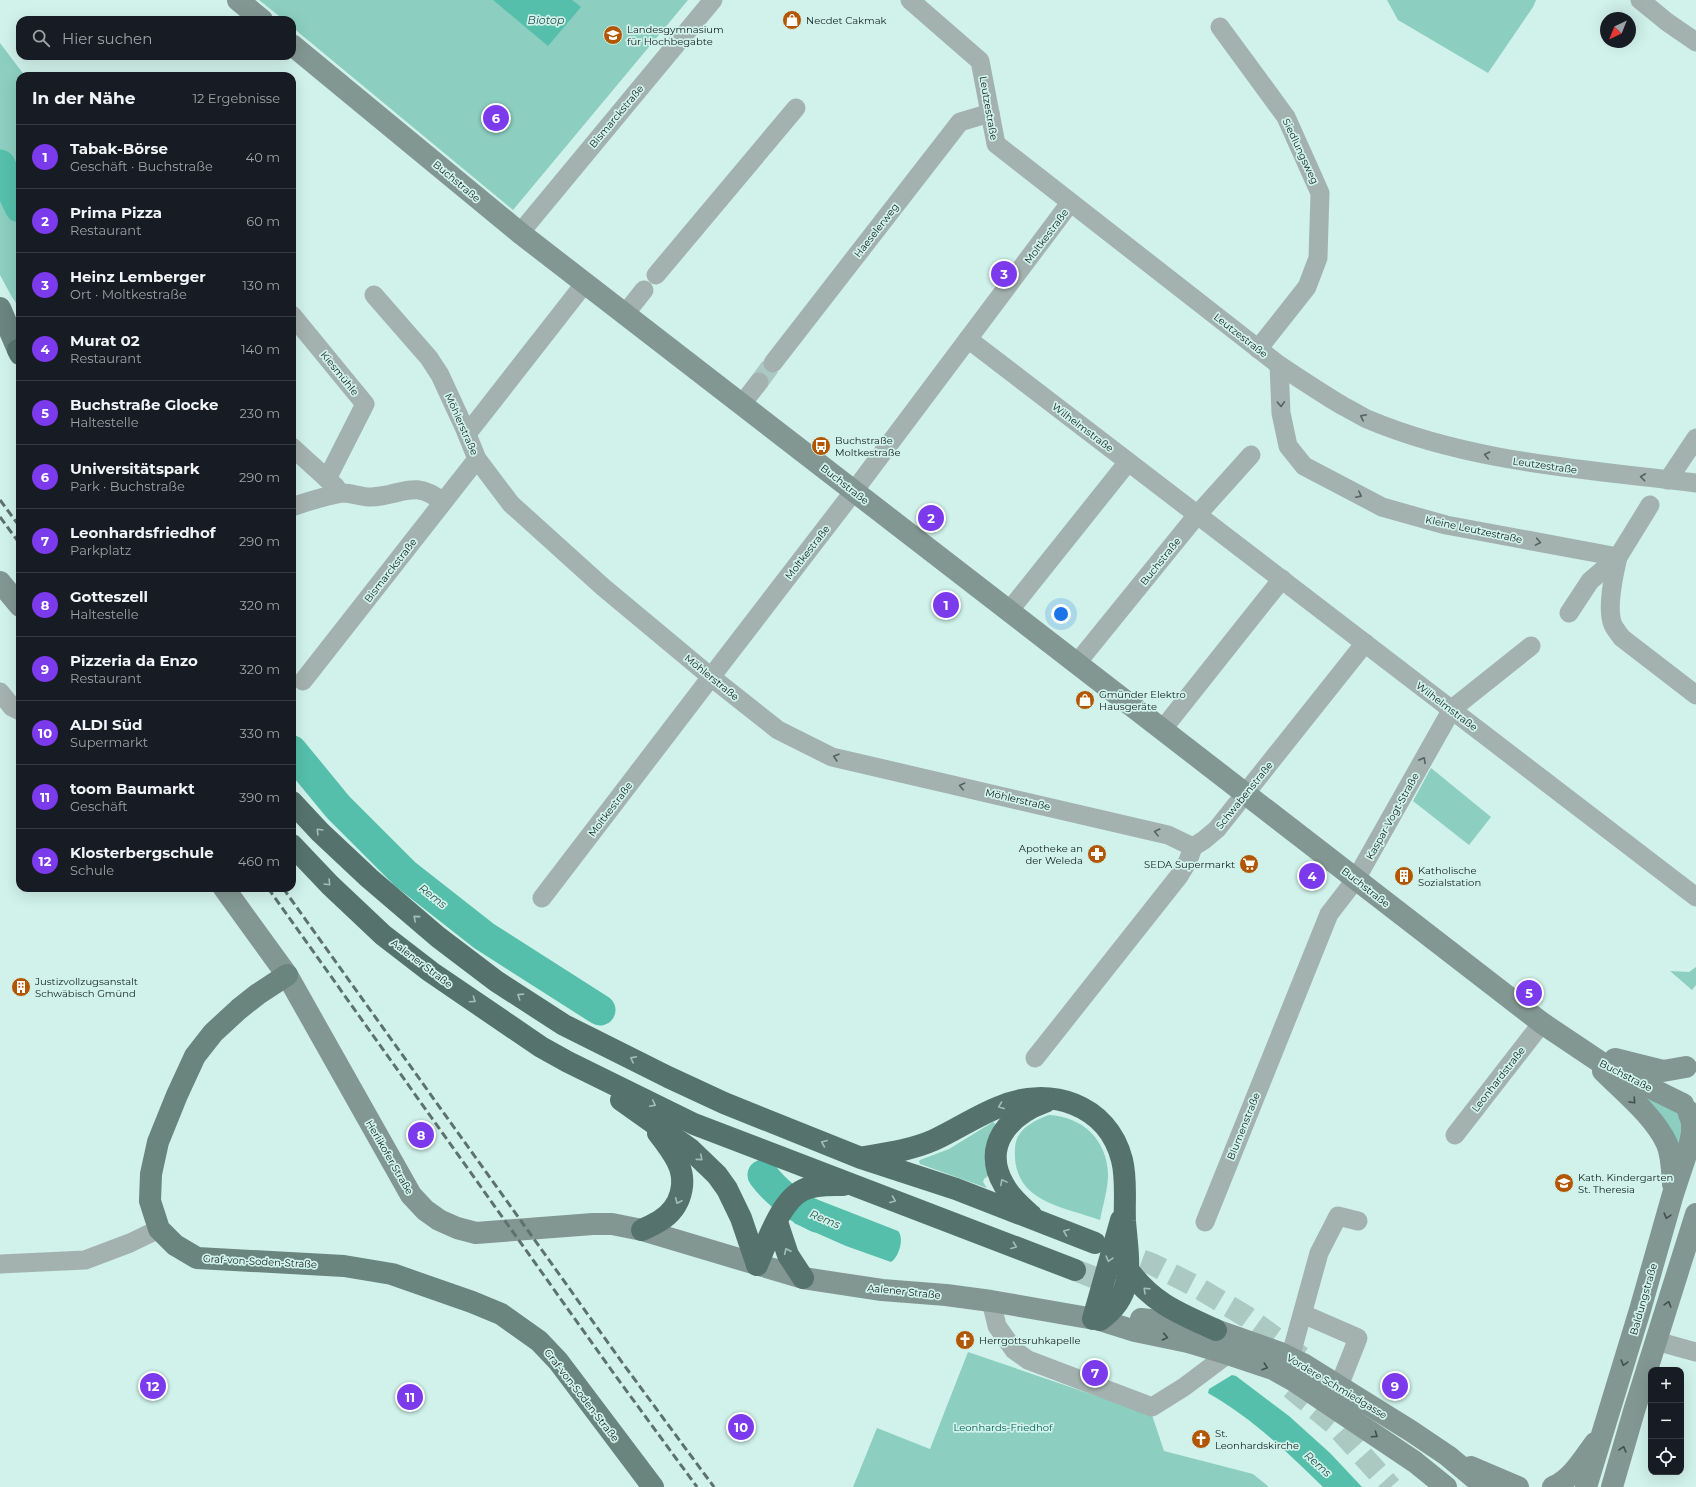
<!DOCTYPE html>
<html lang="de">
<meta charset="utf-8">
<style>
:root{--surface:#171b24;--page:#20242c;--text:#f1f3f6;--muted:#9ea1a6;--line:#363941;--accent:#7c3aed}
body{margin:0;font-family:Montserrat,sans-serif;background:var(--page);color:var(--text)}
.controls{position:absolute;right:12px;bottom:12px;display:grid;overflow:hidden;border-radius:8px;box-shadow:0 4px 16px #0002}
.controls button{width:36px;height:36px;display:grid;place-items:center;padding:0;border:0;border-bottom:1px solid var(--line);background:var(--surface);color:var(--text);font:20px sans-serif}
.compass{position:absolute;left:1600px;top:12px;width:36px;height:36px;border-radius:50%;background:var(--surface);box-shadow:0 4px 16px #0002;rotate:223deg}
.you{position:absolute;left:1061px;top:614px;width:14px;height:14px;margin:-10px;border:3px solid #fff;border-radius:50%;background:#1a73e8;box-shadow:0 0 0 6px #1a73e833}
.badge{display:grid;place-items:center;width:26px;height:26px;border-radius:50%;background:var(--accent);color:#fff;font-size:13px;font-weight:700}
.pin{position:absolute;translate:-50% -50%;border:2px solid #fff;box-shadow:0 1px 4px #0006}
.list{margin:0;padding:0;list-style:none}
h2{display:flex;justify-content:space-between;align-items:center;height:52px;margin:0;padding:0 16px;font-size:17px}
h2 small{font-size:13px;font-weight:400;color:var(--muted)}
.list li{display:grid;grid-template-columns:26px 1fr auto;gap:12px;align-items:center;box-sizing:border-box;height:64px;padding:0 16px;border-top:1px solid var(--line)}
.list b{display:block;font-size:15px;white-space:nowrap}
.list p{margin:0;font-size:13px;white-space:nowrap;color:var(--muted)}
.list em{font-size:13px;font-style:normal;color:var(--muted)}
.icon{flex:none;width:22px;height:22px;fill:none;stroke:currentColor;stroke-width:2;stroke-linecap:round;stroke-linejoin:round}
.map{position:relative;flex:none;width:1696px;height:1487px;overflow:hidden}
.search{position:absolute;background:var(--surface);box-shadow:0 4px 16px #0002;left:16px;top:16px;width:280px;height:44px;display:flex;align-items:center;gap:10px;box-sizing:border-box;padding:0 14px;border-radius:12px;color:var(--muted);font-size:15px}
.panel{position:absolute;background:var(--surface);box-shadow:0 4px 16px #0002;left:16px;top:72px;width:280px;height:820px;border-radius:12px}
.map>svg:first-child{display:block}
.green{fill:#8ccec0}
.water{fill:#55bfab}
.lines{fill:none;stroke-linecap:round;stroke-linejoin:round}
.river{stroke:#55bfab;stroke-width:31}
.street-tunnel{stroke:#abc8c1;stroke-width:19;stroke-dasharray:19 10;stroke-linecap:butt}
.highway-tunnel{stroke:#abc8c1;stroke-width:22;stroke-dasharray:22 11;stroke-linecap:butt}
.street{stroke:#a4b2af;stroke-width:19}
.secondary{stroke:#839792;stroke-width:22}
.primary{stroke:#6a847e;stroke-width:22}
.highway{stroke:#55736c;stroke-width:22}
.rail{stroke:#5d726d;stroke-width:3;stroke-dasharray:8 4;stroke-linecap:butt}
.oneway{stroke:#55625f}
.oneway2{stroke:#9fbfb8}
.oneway3{stroke:#41504c}
.labels{text-anchor:middle;stroke-width:3.5;stroke-linejoin:round;paint-order:stroke}
.poi-label{font-size:10px;fill:#15211e;stroke:#d0f2ea;text-anchor:start}
.street-label{font-size:10px;fill:#15211e;stroke:#d0f2ea}
.park-label{font-size:10px;fill:#026053;stroke:#d0f2ea}
.water-label{font-size:11px;font-style:italic;fill:#27544b;stroke:#d0f2ea}
</style>
<div class="map">
<svg width="1696" height="1487" viewBox="0 0 1696 1487">
<rect width="100%" height="100%" fill="#d0f2ea"/>
<!-- green -->
<g class="green">
<polygon points="259,0 688,0 513,210 292,27 292,20 284,20"/>
<polygon points="1387,0 1536,0 1533,7 1488,73 1398,20"/>
<polygon points="0,43 25,76 20,76 20,309 12,297 0,275"/>
<polygon points="1431,768 1491,817 1469,845 1413,801"/>
<polygon points="1696,967 1696,985 1692,990 1670,971 1689,972"/>
<polygon points="1636,1091 1676,1112 1680,1119 1684,1134 1680,1157"/>
<path d="M1049,1115c34,2 58,25 59,59 0,15 -5,31 -8,46 -39,-14 -88,-18 -85,-71 0,-19 18,-28 34,-34z"/>
<polygon points="993,1122 997,1125 988,1176 984,1179 983,1182 987,1188 920,1164 919,1161 920,1160 949,1149"/>
<polygon points="968,1352 1152,1415 1164,1451 1253,1474 1269,1487 853,1487 877,1428 930,1449"/>
</g>
<!-- water -->
<g class="water">
<polygon points="493,0 572,0 581,7 548,46"/>
<path d="M816,1199l82,32c7,8 0,27 -7,31l-45,-16 -52,-23c-1,-14 9,-21 22,-24z"/>
<path d="M1232,1375l4,1 53,40 41,37 32,34h-39c-35,-34 -72,-70 -115,-94l1,-4z"/>
</g>
<g class="lines">
<!-- river -->
<g class="river">
<polyline points="0,165 20,207"/>
<polyline points="292,751 338,807 405,874 484,936 600,1010"/>
<path d="M763,1175c14,19 33,32 54,42"/>
</g>
<!-- street-tunnel -->
<polyline class="street-tunnel" points="759,382 773,363"/>
<!-- highway-tunnel -->
<g class="highway-tunnel">
<polyline points="1111,1249 1152,1264 1195,1286 1247,1317 1304,1359"/>
<polyline points="1075,1270 1121,1288"/>
<polyline points="1291,1388 1335,1425 1391,1487"/>
</g>
<!-- street -->
<g class="street">
<path d="M910,0l70,61 16,83 283,221c21,14 42,28 64,41 8,4 16,9 24,13 104,44 218,50 329,64"/>
<polyline points="1640,0 1667,22 1696,42"/>
<polyline points="1220,27 1286,117 1320,193 1318,258 1307,287 1258,349"/>
<polyline points="520,233 713,0"/>
<polyline points="656,275 796,108"/>
<polyline points="374,295 429,358 440,375 464,427 477,459 511,504 603,587 711,677 778,730 832,757 1168,835 1193,847"/>
<polyline points="625,314 644,290"/>
<polyline points="292,315 365,404 327,479"/>
<polyline points="968,339 1696,897"/>
<polyline points="773,363 960,122 990,113"/>
<path d="M1279,365l2,48 7,33 16,20 78,41 64,18 172,32c-4,17 -12,51 -5,68 2,4 6,9 9,13l74,57"/>
<polyline points="742,404 759,382"/>
<polyline points="467,434 585,283"/>
<polyline points="292,447 336,487"/>
<polyline points="1668,480 1696,438"/>
<path d="M292,507c10,-4 41,-13 51,-14 9,0 18,4 28,4 31,-1 42,-19 72,5"/>
<polyline points="1009,611 1128,462"/>
<polyline points="1569,613 1590,581 1618,557 1650,505"/>
<polyline points="1077,663 1197,515 1251,455"/>
<polyline points="303,681 477,459"/>
<polyline points="0,692 12,707 20,711"/>
<polyline points="1162,730 1282,579"/>
<polyline points="542,898 711,677 854,491 1070,203"/>
<polyline points="1035,1058 1179,876 1188,861 1193,847 1204,840 1217,829 1365,643"/>
<polyline points="1455,1135 1542,1023"/>
<polyline points="1205,1222 1329,914 1356,879 1452,709 1531,646"/>
<polyline points="0,1264 85,1260 130,1243 159,1229"/>
<polyline points="991,1301 997,1326 1014,1350 1028,1360 1152,1407 1184,1387 1228,1354"/>
<polyline points="1303,1314 1358,1338 1339,1386"/>
<polyline points="1656,1341 1696,1352"/>
<polyline points="1290,1358 1319,1253 1338,1216 1358,1221"/>
</g>
<!-- secondary -->
<g class="secondary">
<polyline points="238,0 262,20"/>
<polyline points="292,45 520,233 1542,1023 1606,1066 1683,1104"/>
<polyline points="0,582 20,606"/>
<polyline points="224,888 287,975 411,1195 425,1210 439,1220 457,1228 476,1233 593,1224 612,1224 642,1230 803,1278 882,1290 946,1295 991,1301 1100,1320 1135,1331 1188,1342 1228,1354 1273,1369 1296,1382 1415,1462 1446,1487"/>
<polyline points="1615,1059 1663,1071 1686,1067"/>
<path d="M1603,1071c21,21 52,46 64,73 5,12 5,27 6,40"/>
<polyline points="1141,1319 1179,1323 1216,1330 1278,1352 1305,1365 1411,1431 1448,1456 1485,1487"/>
<polyline points="1471,1467 1518,1487"/>
<path d="M1553,1487c19,-8 30,-28 42,-44"/>
<polyline points="1586,1487 1640,1310 1673,1194 1690,1143 1692,1133 1692,1122 1688,1111"/>
<polyline points="1612,1487 1634,1411 1696,1214"/>
</g>
<!-- primary -->
<g class="primary">
<polyline points="0,308 18,350"/>
<polyline points="287,975 258,994 239,1009 213,1033 195,1056 177,1095 158,1142 151,1174 150,1201 159,1229 175,1245 197,1258 344,1266 392,1274 472,1302 501,1314 539,1341 558,1361 653,1487"/>
</g>
<!-- highway -->
<g class="highway">
<polyline points="18,350 20,354"/>
<polyline points="292,802 320,832 369,878 438,937 496,981 564,1025 668,1077 724,1103 861,1158 956,1189 1095,1243"/>
<polyline points="292,845 330,885 383,935 431,972 541,1047 568,1062 694,1124 1075,1270"/>
<polyline points="621,1100 690,1149 717,1175 727,1189 741,1218 757,1265"/>
<path d="M864,1157c24,-4 47,-7 70,-17 22,-10 42,-24 65,-33 50,-22 109,-3 123,53 5,20 2,41 3,61 3,39 12,73 -25,99"/>
<path d="M1031,1215c-10,-9 -21,-18 -27,-30 -23,-39 5,-70 41,-83"/>
<polyline points="777,1222 788,1255 803,1278"/>
<path d="M642,1230c6,-3 13,-6 19,-10 20,-13 27,-38 16,-59 -5,-10 -12,-19 -19,-28"/>
<path d="M757,1265c10,-22 23,-64 46,-75 12,-6 27,-5 40,-5"/>
<path d="M1129,1271c25,33 50,42 87,59"/>
<polyline points="1093,1319 1121,1220"/>
</g>
<!-- rail -->
<g class="rail">
<polyline points="0,500 20,527"/>
<polyline points="0,517 20,544"/>
<polyline points="268,888 612,1371 697,1487"/>
<polyline points="283,888 624,1365 714,1487"/>
</g>
</g>
<!-- one-way arrows -->
<defs><path id="oneway-chevron" d="M-2-3.5L2.5 0L-2 3.5" fill="none" stroke-width="1.6" stroke-linecap="round" stroke-linejoin="round"/></defs>
<g class="oneway">
<use href="#oneway-chevron" transform="translate(1281 404) rotate(87)"/>
<use href="#oneway-chevron" transform="translate(1363 417) rotate(-153)"/>
<use href="#oneway-chevron" transform="translate(1487 455) rotate(-167)"/>
<use href="#oneway-chevron" transform="translate(1643 477) rotate(-174)"/>
<use href="#oneway-chevron" transform="translate(1359 495) rotate(27)"/>
<use href="#oneway-chevron" transform="translate(1538 542) rotate(10)"/>
<use href="#oneway-chevron" transform="translate(836 757) rotate(-164)"/>
<use href="#oneway-chevron" transform="translate(1423 760) rotate(-61)"/>
<use href="#oneway-chevron" transform="translate(962 786) rotate(-167)"/>
<use href="#oneway-chevron" transform="translate(1157 832) rotate(-166)"/>
</g>
<g class="oneway2">
<use href="#oneway-chevron" transform="translate(319 831) rotate(-135)"/>
<use href="#oneway-chevron" transform="translate(328 883) rotate(45)"/>
<use href="#oneway-chevron" transform="translate(416 918) rotate(-139)"/>
<use href="#oneway-chevron" transform="translate(520 996) rotate(-147)"/>
<use href="#oneway-chevron" transform="translate(473 1000) rotate(34)"/>
<use href="#oneway-chevron" transform="translate(633 1059) rotate(-153)"/>
<use href="#oneway-chevron" transform="translate(653 1104) rotate(26)"/>
<use href="#oneway-chevron" transform="translate(1001 1106) rotate(159)"/>
<use href="#oneway-chevron" transform="translate(824 1143) rotate(-158)"/>
<use href="#oneway-chevron" transform="translate(700 1158) rotate(41)"/>
<use href="#oneway-chevron" transform="translate(1003 1182) rotate(-118)"/>
<use href="#oneway-chevron" transform="translate(893 1200) rotate(21)"/>
<use href="#oneway-chevron" transform="translate(678 1201) rotate(115)"/>
<use href="#oneway-chevron" transform="translate(1066 1232) rotate(-159)"/>
<use href="#oneway-chevron" transform="translate(1014 1246) rotate(21)"/>
<use href="#oneway-chevron" transform="translate(787 1251) rotate(-115)"/>
<use href="#oneway-chevron" transform="translate(1109 1259) rotate(106)"/>
<use href="#oneway-chevron" transform="translate(1146 1290) rotate(-136)"/>
</g>
<g class="oneway3">
<use href="#oneway-chevron" transform="translate(1633 1101) rotate(47)"/>
<use href="#oneway-chevron" transform="translate(1667 1216) rotate(106)"/>
<use href="#oneway-chevron" transform="translate(1668 1304) rotate(-73)"/>
<use href="#oneway-chevron" transform="translate(1165 1337) rotate(12)"/>
<use href="#oneway-chevron" transform="translate(1624 1363) rotate(106)"/>
<use href="#oneway-chevron" transform="translate(1265 1367) rotate(19)"/>
<use href="#oneway-chevron" transform="translate(1375 1435) rotate(34)"/>
<use href="#oneway-chevron" transform="translate(1623 1449) rotate(-74)"/>
</g>
<!-- icons -->
<defs>
<g id="shop-disc" transform="scale(1)"><circle r="9.5" fill="#b35602" stroke="#d0f2ea"/><path d="M-5-2.5h2.3a2.7 3.5 0 0 1 5.4 0H5L5.5 6h-11ZM-1.5-2.5h3a1.5 2.3 0 0 0-3 0Z" fill="#fff"/></g>
<g id="school-disc" transform="scale(1)"><circle r="9.5" fill="#b35602" stroke="#d0f2ea"/><path d="M0-5L7-2L0 1L-7-2ZM-4 1L0 2.5L4 1V4Q0 6-4 4Z" fill="#fff"/></g>
<g id="bus-disc" transform="scale(1)"><circle r="9.5" fill="#b35602" stroke="#d0f2ea"/><path d="M-5-6H5V4H4V6H2V4H-2V6H-4V4H-5ZM-3.5-4V0h7V-4ZM-3.5 1.2v1.5H-2V1.2ZM2 1.2v1.5H3.5V1.2Z" fill="#fff"/></g>
<g id="pharmacy-disc" transform="scale(1)"><circle r="9.5" fill="#b35602" stroke="#d0f2ea"/><path d="M-2-6h4v4h4v4h-4v4h-4v-4h-4v-4h4Z" fill="#fff"/></g>
<g id="supermarket-disc" transform="scale(1)"><circle r="9.5" fill="#b35602" stroke="#d0f2ea"/><path d="M-6-5.5h2.5l.6 2H6L4.5 2H-2.5L-4.4-4H-6ZM-1.5 3.2a1.3 1.3 0 1 0 .1 0ZM3 3.2a1.3 1.3 0 1 0 .1 0Z" fill="#fff"/></g>
<g id="building-disc" transform="scale(1)"><circle r="9.5" fill="#b35602" stroke="#d0f2ea"/><path d="M-4-6H4V6H1V3H-1V6H-4ZM-2.5-4.3h1.7v1.8h-1.7ZM.8-4.3h1.7v1.8H.8ZM-2.5-1h1.7V.8h-1.7ZM.8-1h1.7V.8H.8Z" fill="#fff"/></g>
<g id="church-disc" transform="scale(1)"><circle r="9.5" fill="#b35602" stroke="#d0f2ea"/><path d="M-1.2-6h2.4v3.5h3.3v2.4h-3.3V6h-2.4V-.1h-3.3v-2.4h3.3Z" fill="#fff"/></g>
</defs>
<g fill-rule="evenodd">
<use href="#shop-disc" x="792" y="20"/>
<use href="#school-disc" x="613" y="35"/>
<use href="#bus-disc" x="821" y="446"/>
<use href="#shop-disc" x="1085" y="700"/>
<use href="#pharmacy-disc" x="1097" y="854"/>
<use href="#supermarket-disc" x="1249" y="864"/>
<use href="#building-disc" x="1404" y="876"/>
<use href="#building-disc" x="21" y="987"/>
<use href="#school-disc" x="1564" y="1183"/>
<use href="#church-disc" x="965" y="1340"/>
<use href="#church-disc" x="1201" y="1439"/>
</g>
<g class="labels">
<!-- poi labels -->
<g class="poi-label">
<text x="806" y="24">Necdet Cakmak</text>
<text x="627" y="33">Landesgymnasium<tspan x="627" dy="12">für Hochbegabte</tspan></text>
<text x="835" y="444">Buchstraße<tspan x="835" dy="12">Moltkestraße</tspan></text>
<text x="1099" y="698">Gmünder Elektro<tspan x="1099" dy="12">Hausgeräte</tspan></text>
<text x="1083" y="852" text-anchor="end">Apotheke an<tspan x="1083" dy="12">der Weleda</tspan></text>
<text x="1235" y="868" text-anchor="end">SEDA Supermarkt</text>
<text x="1418" y="874">Katholische<tspan x="1418" dy="12">Sozialstation</tspan></text>
<text x="35" y="985">Justizvollzugsanstalt<tspan x="35" dy="12">Schwäbisch Gmünd</tspan></text>
<text x="1578" y="1181">Kath. Kindergarten<tspan x="1578" dy="12">St. Theresia</tspan></text>
<text x="979" y="1344">Herrgottsruhkapelle</text>
<text x="1215" y="1437">St.<tspan x="1215" dy="12">Leonhardskirche</tspan></text>
</g>
<!-- street labels -->
<g class="street-label">
<text transform="translate(989 108) rotate(80)" y="4">Leutzestraße</text>
<text transform="translate(616 116) rotate(-50)" y="4">Bismarckstraße</text>
<text transform="translate(1301 151) rotate(65)" y="4">Siedlungsweg</text>
<text transform="translate(457 181) rotate(40)" y="4">Buchstraße</text>
<text transform="translate(876 230) rotate(-52)" y="4">Haeselerweg</text>
<text transform="translate(1046 236) rotate(-53)" y="4">Moltkestraße</text>
<text transform="translate(1241 335) rotate(38)" y="4">Leutzestraße</text>
<text transform="translate(340 373) rotate(51)" y="4">Kiesmühle</text>
<text transform="translate(462 424) rotate(66)" y="4">Möhlerstraße</text>
<text transform="translate(1083 427) rotate(37)" y="4">Wilhelmstraße</text>
<text transform="translate(1545 465) rotate(8)" y="4">Leutzestraße</text>
<text transform="translate(845 484) rotate(38)" y="4">Buchstraße</text>
<text transform="translate(1474 529) rotate(12)" y="4">Kleine Leutzestraße</text>
<text transform="translate(807 552) rotate(-52)" y="4">Moltkestraße</text>
<text transform="translate(1160 561) rotate(-51)" y="4">Buchstraße</text>
<text transform="translate(390 570) rotate(-52)" y="4">Bismarckstraße</text>
<text transform="translate(712 677) rotate(39)" y="4">Möhlerstraße</text>
<text transform="translate(1447 706) rotate(37)" y="4">Wilhelmstraße</text>
<text transform="translate(1244 795) rotate(-51)" y="4">Schwabenstraße</text>
<text transform="translate(1018 799) rotate(13)" y="4">Möhlerstraße</text>
<text transform="translate(610 809) rotate(-53)" y="4">Moltkestraße</text>
<text transform="translate(1392 816) rotate(-61)" y="4">Kaspar-Vogt-Straße</text>
<text transform="translate(1366 887) rotate(38)" y="4">Buchstraße</text>
<text transform="translate(422 963) rotate(37)" y="4">Aalener Straße</text>
<text transform="translate(1626 1075) rotate(27)" y="4">Buchstraße</text>
<text transform="translate(1498 1079) rotate(-52)" y="4">Leonhardstraße</text>
<text transform="translate(1243 1126) rotate(-68)" y="4">Blumenstraße</text>
<text transform="translate(390 1157) rotate(60)" y="4">Herlikofer Straße</text>
<text transform="translate(260 1261) rotate(3)" y="4">Graf-von-Soden-Straße</text>
<text transform="translate(904 1291) rotate(6)" y="4">Aalener Straße</text>
<text transform="translate(1643 1299) rotate(-74)" y="4">Baldungstraße</text>
<text transform="translate(1337 1386) rotate(31)" y="4">Vordere Schmiedgasse</text>
<text transform="translate(582 1395) rotate(52)" y="4">Graf-von-Soden-Straße</text>
</g>
<!-- park labels -->
<g class="park-label">
<text x="1003" y="1431">Leonhards-Friedhof</text>
</g>
<!-- water labels -->
<g class="water-label">
<text x="546" y="24">Biotop</text>
<text transform="translate(433 896) rotate(38)" y="4">Rems</text>
<text transform="translate(825 1219) rotate(22)" y="4">Rems</text>
<text transform="translate(1318 1464) rotate(42)" y="4">Rems</text>
</g>
</g>
</svg>
<div class="controls">
<button>+</button>
<button>−</button>
<button><svg class="icon" aria-label="locate" viewBox="0 0 24 24"><circle cx="12" cy="12" r="6"/><path d="M12 2v4M12 18v4M2 12h4M18 12h4"/></svg></button>
</div>
<svg class="compass" viewBox="-18 -18 36 36"><path d="M0-13l5 13h-10z" fill="#e53935"/><path d="M0 13l5-13h-10z" fill="#9ea1a6"/></svg>
<div class="you"></div>
<div class="pin badge" style="left:946px;top:605px">1</div>
<div class="pin badge" style="left:931px;top:518px">2</div>
<div class="pin badge" style="left:1004px;top:274px">3</div>
<div class="pin badge" style="left:1312px;top:876px">4</div>
<div class="pin badge" style="left:1529px;top:993px">5</div>
<div class="pin badge" style="left:496px;top:118px">6</div>
<div class="pin badge" style="left:1095px;top:1373px">7</div>
<div class="pin badge" style="left:421px;top:1135px">8</div>
<div class="pin badge" style="left:1395px;top:1386px">9</div>
<div class="pin badge" style="left:741px;top:1427px">10</div>
<div class="pin badge" style="left:410px;top:1397px">11</div>
<div class="pin badge" style="left:153px;top:1386px">12</div>
<div class="search"><svg class="icon" aria-label="search" viewBox="0 0 24 24"><circle cx="10" cy="10" r="6"/><path d="M15 15l6 6"/></svg>Hier suchen</div>
<section class="panel">
<h2>In der Nähe<small>12 Ergebnisse</small></h2>
<ul class="list">
<li><span class="badge">1</span><div><b>Tabak-Börse</b><p>Geschäft · Buchstraße</p></div><em>40 m</em></li>
<li><span class="badge">2</span><div><b>Prima Pizza</b><p>Restaurant</p></div><em>60 m</em></li>
<li><span class="badge">3</span><div><b>Heinz Lemberger</b><p>Ort · Moltkestraße</p></div><em>130 m</em></li>
<li><span class="badge">4</span><div><b>Murat 02</b><p>Restaurant</p></div><em>140 m</em></li>
<li><span class="badge">5</span><div><b>Buchstraße Glocke</b><p>Haltestelle</p></div><em>230 m</em></li>
<li><span class="badge">6</span><div><b>Universitätspark</b><p>Park · Buchstraße</p></div><em>290 m</em></li>
<li><span class="badge">7</span><div><b>Leonhardsfriedhof</b><p>Parkplatz</p></div><em>290 m</em></li>
<li><span class="badge">8</span><div><b>Gotteszell</b><p>Haltestelle</p></div><em>320 m</em></li>
<li><span class="badge">9</span><div><b>Pizzeria da Enzo</b><p>Restaurant</p></div><em>320 m</em></li>
<li><span class="badge">10</span><div><b>ALDI Süd</b><p>Supermarkt</p></div><em>330 m</em></li>
<li><span class="badge">11</span><div><b>toom Baumarkt</b><p>Geschäft</p></div><em>390 m</em></li>
<li><span class="badge">12</span><div><b>Klosterbergschule</b><p>Schule</p></div><em>460 m</em></li>
</ul>
</section>
</div>
